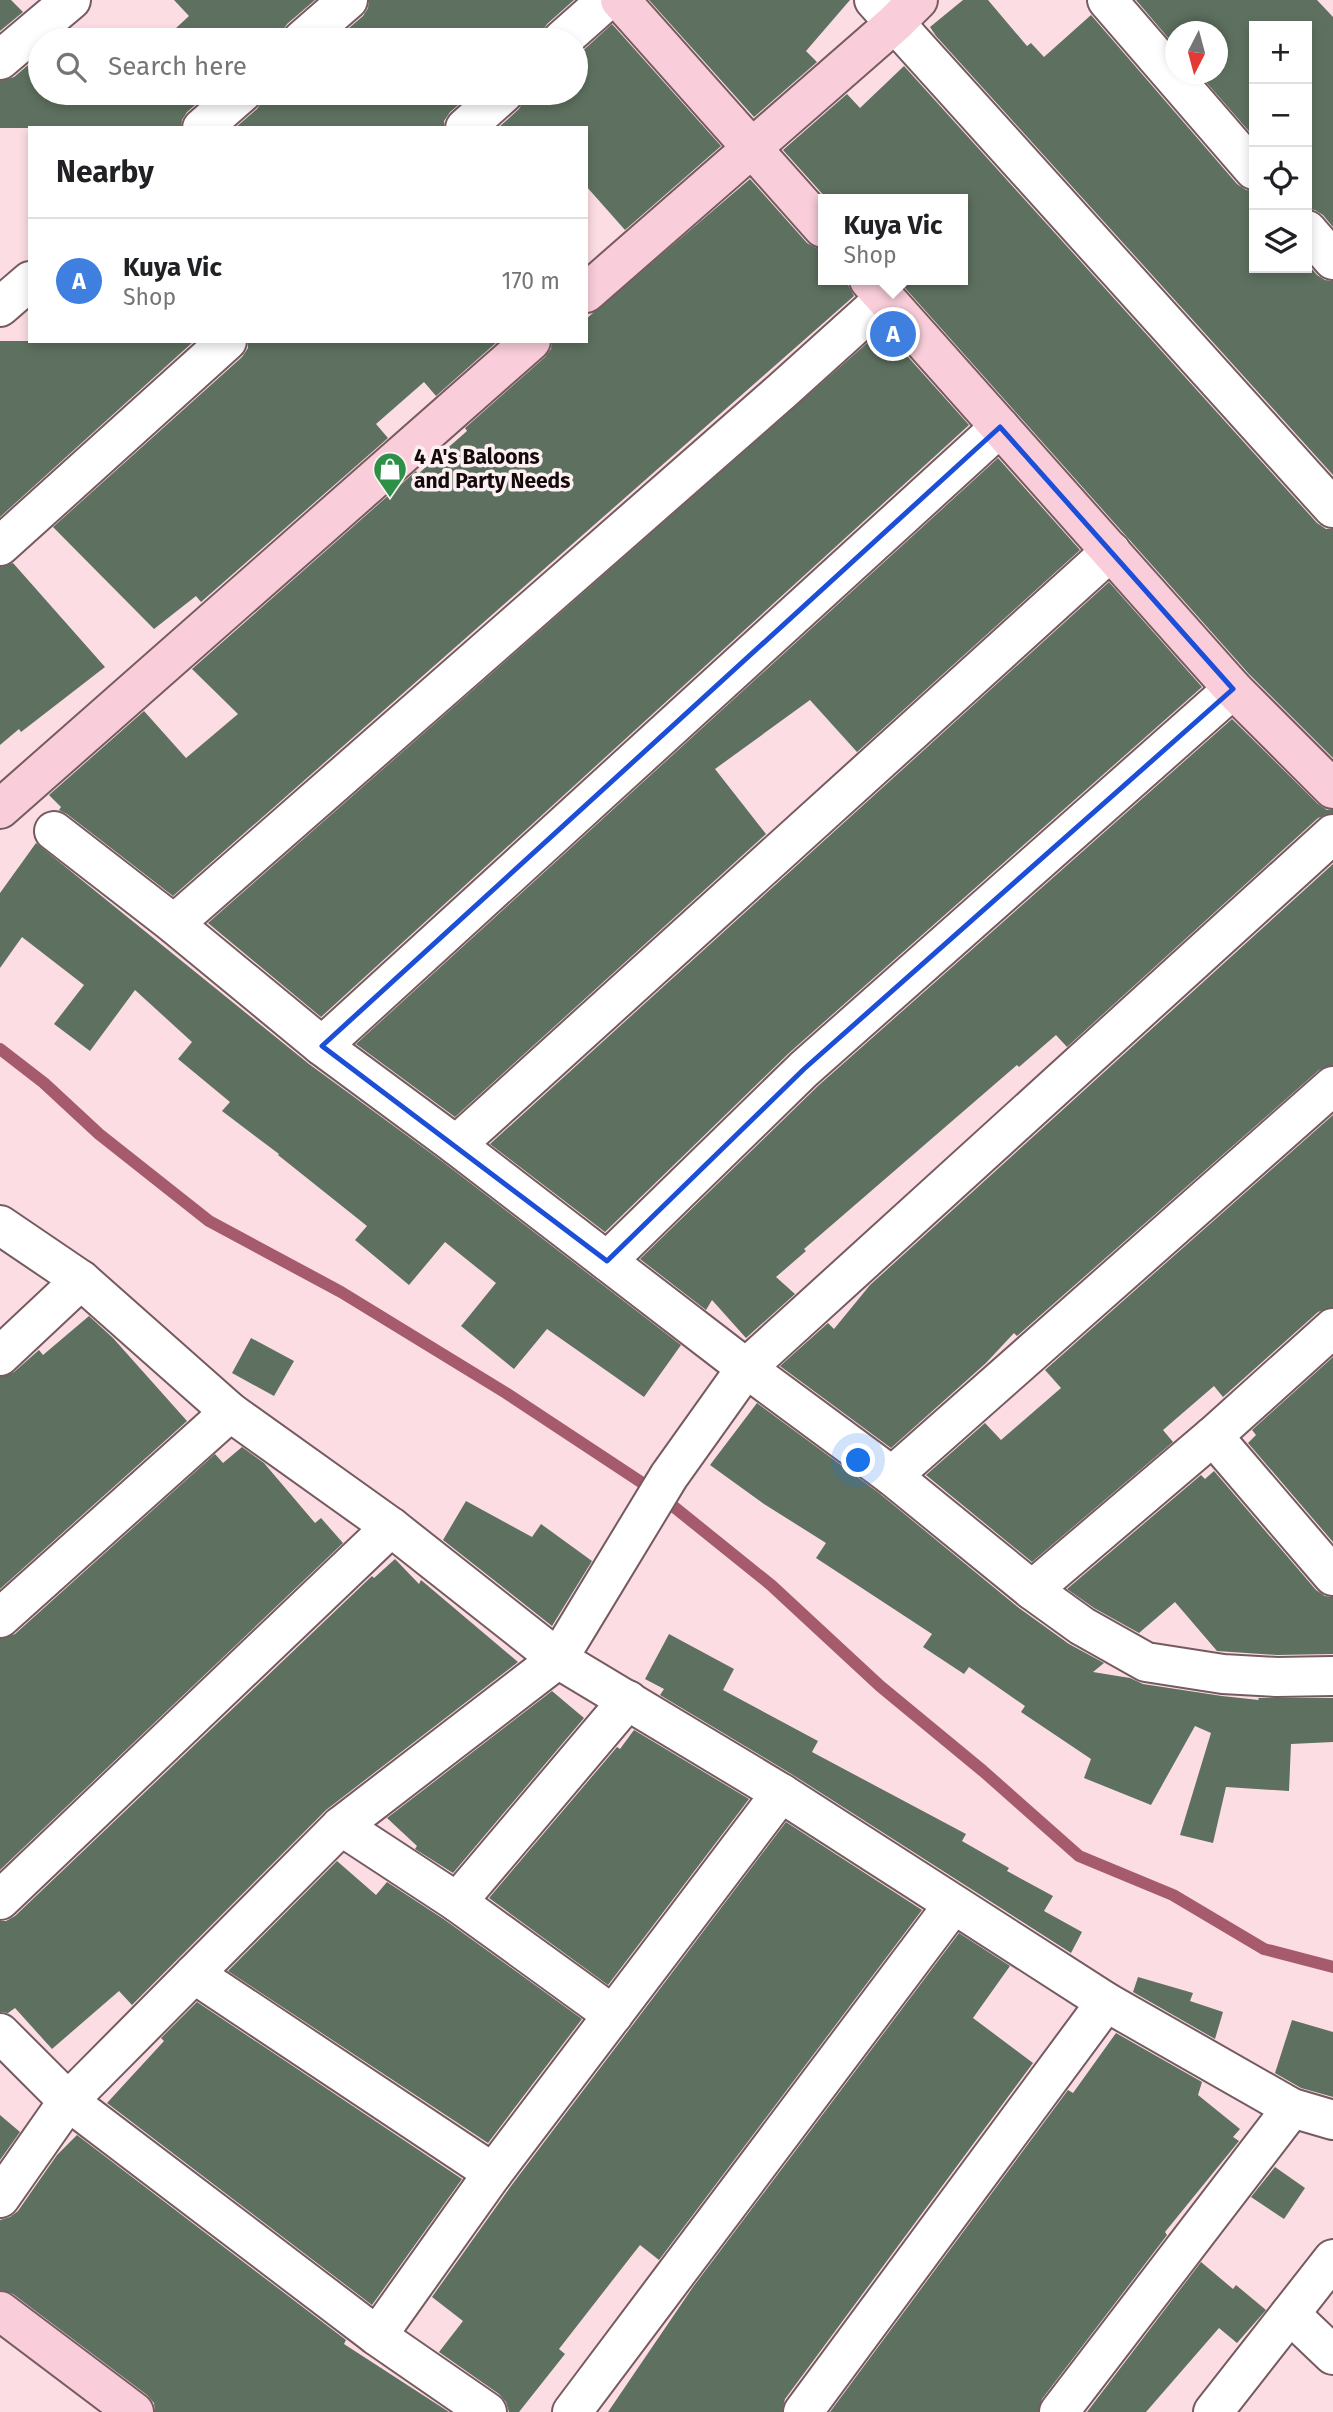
<!DOCTYPE html>
<meta charset="utf-8">
<style>
:root{--surface:#fff;--page:#f6f6f6;--text:#202124;--muted:#757577;--line:#e0e0e0;--accent:#111827}
body{margin:0;font-family:"Fira Sans",sans-serif;background:var(--page);color:var(--text)}
.controls{position:absolute;right:21px;top:21px;display:grid;overflow:hidden;border-radius:0px;box-shadow:0 4px 10px #0003}
.controls button{width:63px;height:63px;display:grid;place-items:center;padding:0;border:0;border-bottom:2px solid var(--line);background:var(--surface);color:var(--text);font:35px sans-serif}
.compass{position:absolute;left:1165px;top:21px;width:63px;height:63px;border-radius:50%;background:var(--surface);box-shadow:0 4px 10px #0003;rotate:186deg}
.you{position:absolute;left:859px;top:1461px;width:24px;height:24px;margin:-18px;border:5px solid #fff;border-radius:50%;background:#1a73e8;box-shadow:0 0 0 10px #1a73e833}
.badge{display:grid;place-items:center;width:46px;height:46px;border-radius:50%;background:var(--accent);color:#fff;font-size:23px;font-weight:700}
.pin{position:absolute;translate:-50% -50%;border:4px solid #fff;box-shadow:0 2px 7px #0006}
.popup{position:absolute;left:818px;top:194px;width:150px;height:91px;box-sizing:border-box;display:grid;place-content:center;border-radius:0px;background:var(--surface);filter:drop-shadow(0 2px 5px #0005);font-size:23px;white-space:nowrap;color:var(--muted)}
.popup b{font-size:26px;color:var(--text)}
.popup::after{content:'';position:absolute;left:50%;top:100%;margin-left:-14px;border:14px solid transparent;border-top-color:var(--surface)}
.list{margin:0;padding:0;list-style:none}
h2{display:flex;justify-content:space-between;align-items:center;height:91px;margin:0;padding:0 28px;font-size:30px}
h2 small{font-size:23px;font-weight:400;color:var(--muted)}
.list li{display:grid;grid-template-columns:46px 1fr auto;gap:21px;align-items:center;box-sizing:border-box;height:126px;padding:0 28px;border-top:2px solid var(--line)}
.list b{display:block;font-size:26px;white-space:nowrap}
.list p{margin:0;font-size:23px;white-space:nowrap;color:var(--muted)}
.list em{font-size:23px;font-style:normal;color:var(--muted)}
.icon{flex:none;width:38px;height:38px;fill:none;stroke:currentColor;stroke-width:2;stroke-linecap:round;stroke-linejoin:round}
.map{position:relative;flex:none;width:1333px;height:2412px;overflow:hidden}
.search{position:absolute;background:var(--surface);box-shadow:0 4px 10px #0003;left:28px;top:28px;width:560px;height:77px;display:flex;align-items:center;gap:18px;box-sizing:border-box;padding:0 24px;border-radius:38px;color:var(--muted);font-size:26px}
.panel{position:absolute;background:var(--surface);box-shadow:0 4px 10px #0003;left:28px;top:126px;width:560px;height:217px;border-radius:0px}
.map>svg:first-child{display:block}
.lines{fill:none;stroke-linecap:round;stroke-linejoin:round}
.stream{stroke:#a65b6d;stroke-width:12}
.building{fill:#5e7160}
.street-casing{stroke:#755b60;stroke-width:42}
.secondary-casing{stroke:#755b60;stroke-width:42}
.street{stroke:#fff;stroke-width:38}
.secondary{stroke:#f9ceda;stroke-width:38}
.marked{fill:none;stroke:#1d4ed8;stroke-width:5;stroke-linejoin:round}
.labels{text-anchor:middle;stroke-width:7;stroke-linejoin:round;paint-order:stroke}
.poi-label{font-size:21px;font-weight:bold;fill:#140a0c;stroke:#fdf0f2;text-anchor:start}
</style>
<div class="map">
<svg width="1333" height="2412" viewBox="0 0 1333 2412">
<rect width="100%" height="100%" fill="#fcdde3"/>
<g class="lines">
<!-- stream -->
<polyline class="stream" points="0,1049 44,1083 99,1134 209,1221 341,1292 506,1393 653,1490 771,1585 880,1686 983,1771 1079,1856 1173,1895 1264,1949 1333,1967"/>
</g>
<!-- building -->
<g class="building">
<polygon points="0,0 11,0 23,12 0,31"/>
<polygon points="174,0 315,0 287,24 282,32 281,40 163,40 189,16"/>
<polygon points="369,0 574,0 547,24 542,32 541,40 335,40 363,16 368,8"/>
<polygon points="649,0 850,0 806,51 817,62 754,117"/>
<polygon points="963,0 988,0 1027,46 1031,43 1044,57 1091,15 1237,184 1246,190 1254,191 1254,268 1307,268 1307,263 1317,275 1325,280 1333,281 1333,475 936,36 930,27"/>
<polygon points="1136,0 1317,0 1333,17 1333,227 1323,215 1315,210 1307,209 1307,26 1254,26 1254,137 1199,74 1217,74 1217,32 1175,32 1175,46"/>
<polygon points="612,24 721,146 625,230 586,186 586,128 498,128 519,109 524,100 525,93 576,93 576,57"/>
<polygon points="40,55 40,93 101,93 104,96 107,93 209,93 187,112 182,120 181,128 0,128 0,81 14,77"/>
<polygon points="904,66 1317,523 1326,529 1333,529 1333,758 1249,674 898,280 963,280 963,199 827,199 783,150 847,94 860,108"/>
<polygon points="263,93 472,93 450,112 444,121 444,128 235,128 257,109 262,101"/>
<polygon points="750,179 807,243 816,248 823,249 823,280 848,280 848,285 854,296 173,896 67,814 59,810 61,807 49,795 144,711 186,758 238,714 192,669 416,471 418,474 467,431 465,428 545,357 551,349 552,341 586,341 586,319"/>
<polygon points="883,329 969,425 321,1017 208,923"/>
<polygon points="0,341 194,341 0,517"/>
<polygon points="248,341 498,341 436,396 424,382 376,424 388,438 201,602 196,596 154,629 53,527 242,357 248,348"/>
<polygon points="998,458 1080,550 857,752 810,700 715,769 766,834 455,1117 356,1044"/>
<polygon points="13,563 105,667 21,732 19,729 0,745 0,567"/>
<polygon points="1109,582 1202,687 789,1053 605,1232 490,1144"/>
<polygon points="1232,719 1318,804 1327,810 1333,810 1333,813 1318,818 1067,1047 1056,1035 1019,1067 1017,1065 804,1249 806,1251 776,1277 795,1294 746,1338 712,1300 706,1310 640,1259 819,1085"/>
<polygon points="36,843 309,1064 443,1162 681,1345 644,1397 547,1329 514,1369 461,1326 496,1283 445,1242 409,1285 355,1240 367,1226 278,1155 279,1154 222,1111 230,1102 178,1059 192,1042 135,990 90,1051 54,1024 84,985 22,937 0,968 0,893"/>
<polygon points="1333,864 1333,1065 1319,1070 1017,1336 1014,1333 986,1363 891,1448 780,1366 828,1323 834,1329 870,1285"/>
<polygon points="1333,1115 1333,1307 1318,1312 1223,1397 1214,1386 1163,1430 1173,1442 1032,1562 926,1475 985,1423 1001,1440 1061,1388 1045,1370"/>
<polygon points="89,1316 113,1338 187,1421 0,1589 0,1377 14,1372 39,1350 43,1355"/>
<polygon points="251,1338 294,1361 274,1396 232,1373"/>
<polygon points="1333,1357 1333,1542 1248,1443 1256,1435 1252,1430"/>
<polygon points="757,1403 879,1493 1019,1608 1069,1644 1104,1663 1093,1672 1130,1678 1143,1684 1222,1696 1259,1700 1258,1698 1333,1698 1333,1742 1291,1744 1289,1791 1226,1787 1213,1843 1180,1835 1211,1733 1195,1726 1151,1805 1084,1778 1091,1759 1021,1712 1025,1706 969,1667 964,1674 923,1647 932,1634 816,1558 826,1543 764,1504 710,1465"/>
<polygon points="242,1447 264,1463 315,1523 321,1518 343,1543 0,1870 0,1639 15,1634 215,1454 223,1463"/>
<polygon points="1214,1471 1316,1590 1325,1596 1333,1597 1333,1654 1277,1655 1217,1651 1175,1602 1139,1633 1094,1608 1067,1589 1201,1475 1205,1479"/>
<polygon points="466,1501 532,1537 541,1524 592,1561 552,1626 443,1540"/>
<polygon points="395,1559 419,1584 421,1580 518,1662 326,1810 132,2005 119,1991 52,2049 15,2008 8,2013 0,2012 0,1921 6,1921 15,1916 372,1576 374,1578"/>
<polygon points="669,1634 734,1669 723,1690 818,1741 812,1752 966,1834 962,1841 1009,1868 1007,1871 1053,1896 1044,1911 1082,1932 1071,1953 793,1775 660,1695 664,1689 645,1679"/>
<polygon points="552,1691 584,1718 453,1873 415,1849 417,1846 387,1818"/>
<polygon points="634,1730 749,1799 608,1985 489,1898 617,1747 620,1749"/>
<polygon points="786,1822 922,1910 659,2260 640,2245 559,2349 565,2354 519,2412 509,2412 506,2402 499,2394 439,2352 463,2321 432,2297 511,2186"/>
<polygon points="337,1861 376,1895 387,1882 445,1920 582,2019 488,2143 228,1971"/>
<polygon points="959,1933 1010,1966 973,2018 1033,2063 785,2399 782,2412 608,2412 693,2287"/>
<polygon points="1138,1977 1193,1993 1190,2001 1223,2012 1215,2039 1133,1992"/>
<polygon points="197,2002 462,2179 372,2305 107,2103 164,2041 161,2038"/>
<polygon points="1292,2020 1333,2032 1333,2097 1301,2088 1275,2073"/>
<polygon points="1116,2033 1202,2082 1198,2095 1240,2129 1233,2137 1239,2141 1165,2232 1167,2235 1042,2399 1038,2412 830,2412 1068,2090 1073,2093"/>
<polygon points="0,2115 20,2132 0,2160"/>
<polygon points="77,2135 346,2340 344,2344 449,2412 155,2412 154,2403 147,2395 13,2294 0,2290 0,2220 10,2217 18,2211 57,2155"/>
<polygon points="1275,2167 1305,2188 1284,2219 1251,2197"/>
<polygon points="1201,2262 1233,2289 1236,2285 1266,2310 1237,2343 1219,2328 1146,2412 1087,2412"/>
</g>
<g class="lines">
<!-- street casing -->
<g class="street-casing">
<g id="street">
<polyline points="874,0 1333,508"/>
<polyline points="1107,0 1254,170"/>
<polyline points="302,40 348,0"/>
<polyline points="562,40 607,0"/>
<polyline points="0,60 71,0"/>
<polyline points="202,128 242,93"/>
<polyline points="465,128 504,93"/>
<polyline points="1307,230 1333,260"/>
<polyline points="0,307 30,281"/>
<polyline points="0,546 227,341"/>
<polyline points="54,831 174,924 322,1046 456,1145 746,1368 892,1476 1032,1590 1082,1626 1146,1662 1223,1674 1277,1677 1333,1676"/>
<polyline points="174,924 783,390 885,298"/>
<polyline points="322,1046 1000,427"/>
<polyline points="456,1145 1111,551"/>
<polyline points="0,1225 81,1280 230,1412 391,1527 558,1659 781,1793 1106,2002 1292,2108 1333,2120"/>
<polyline points="607,1261 804,1069 1233,689"/>
<polyline points="0,1356 81,1280"/>
<polyline points="1213,1436 1333,1576"/>
<polyline points="892,1476 1333,1086"/>
<polyline points="1032,1590 1213,1436 1333,1328"/>
<polyline points="0,1618 230,1412"/>
<polyline points="341,1826 457,1902 613,2015"/>
<polyline points="0,1900 391,1527"/>
<polyline points="457,1902 628,1700"/>
<polyline points="194,1974 493,2173"/>
<polyline points="0,2033 68,2101 377,2336 487,2412"/>
<polyline points="0,2198 68,2101 341,1826 558,1659 669,1476 746,1368 1333,834"/>
<polyline points="1290,2314 1333,2355"/>
<polyline points="377,2336 493,2173 781,1793"/>
<polyline points="572,2412 953,1905"/>
<polyline points="803,2412 1106,2002"/>
<polyline points="1059,2412 1292,2108"/>
<polyline points="1213,2412 1333,2259"/>
</g>
</g>
<!-- secondary casing -->
<g class="secondary-casing">
<g id="secondary">
<polyline points="620,0 823,228"/>
<polyline points="869,280 1233,689 1333,789"/>
<polyline points="586,293 895,23 918,0"/>
<polyline points="0,809 531,341"/>
<polyline points="0,2311 134,2412"/>
</g>
</g>
<!-- street -->
<use href="#street" class="street"/>
<!-- secondary -->
<use href="#secondary" class="secondary"/>
</g>
<!-- marked area -->
<path class="marked" d="M1000,427l233,262 -429,380 -197,192 -285,-215z"/>
<!-- icons -->
<defs>
<g id="shop-pin" transform="scale(1.75)"><path d="M0 17L-7.5 6A9.5 9.5 0 1 1 7.5 6Z" fill="#2c9146" stroke="#fdf0f2"/><path d="M-5-2.5h2.3a2.7 3.5 0 0 1 5.4 0H5L5.5 6h-11ZM-1.5-2.5h3a1.5 2.3 0 0 0-3 0Z" fill="#fff"/></g>
</defs>
<g fill-rule="evenodd">
<use href="#shop-pin" x="390" y="469"/>
</g>
<g class="labels">
<!-- poi labels -->
<g class="poi-label">
<text x="414" y="464">4 A's Baloons<tspan x="414" dy="24">and Party Needs</tspan></text>
</g>
</g>
</svg>
<div class="controls">
<button>+</button>
<button>−</button>
<button><svg class="icon" aria-label="locate" viewBox="0 0 24 24"><circle cx="12" cy="12" r="6"/><path d="M12 2v4M12 18v4M2 12h4M18 12h4"/></svg></button>
<button><svg class="icon" aria-label="layers" viewBox="0 0 24 24"><path d="M12 4l9 5-9 5-9-5zM3 14l9 5 9-5"/></svg></button>
</div>
<svg class="compass" viewBox="-18 -18 36 36"><path d="M0-13l5 13h-10z" fill="#e53935"/><path d="M0 13l5-13h-10z" fill="#757577"/></svg>
<div class="you"></div>
<div class="pin badge" style="left:893px;top:334px;background:#3f7fe0">A</div>
<div class="popup"><b>Kuya Vic</b>Shop</div>
<div class="search"><svg class="icon" aria-label="search" viewBox="0 0 24 24"><circle cx="10" cy="10" r="6"/><path d="M15 15l6 6"/></svg>Search here</div>
<section class="panel">
<h2>Nearby<small></small></h2>
<ul class="list">
<li><span class="badge" style="background:#3f7fe0">A</span><div><b>Kuya Vic</b><p>Shop</p></div><em>170 m</em></li>
</ul>
</section>
</div>
